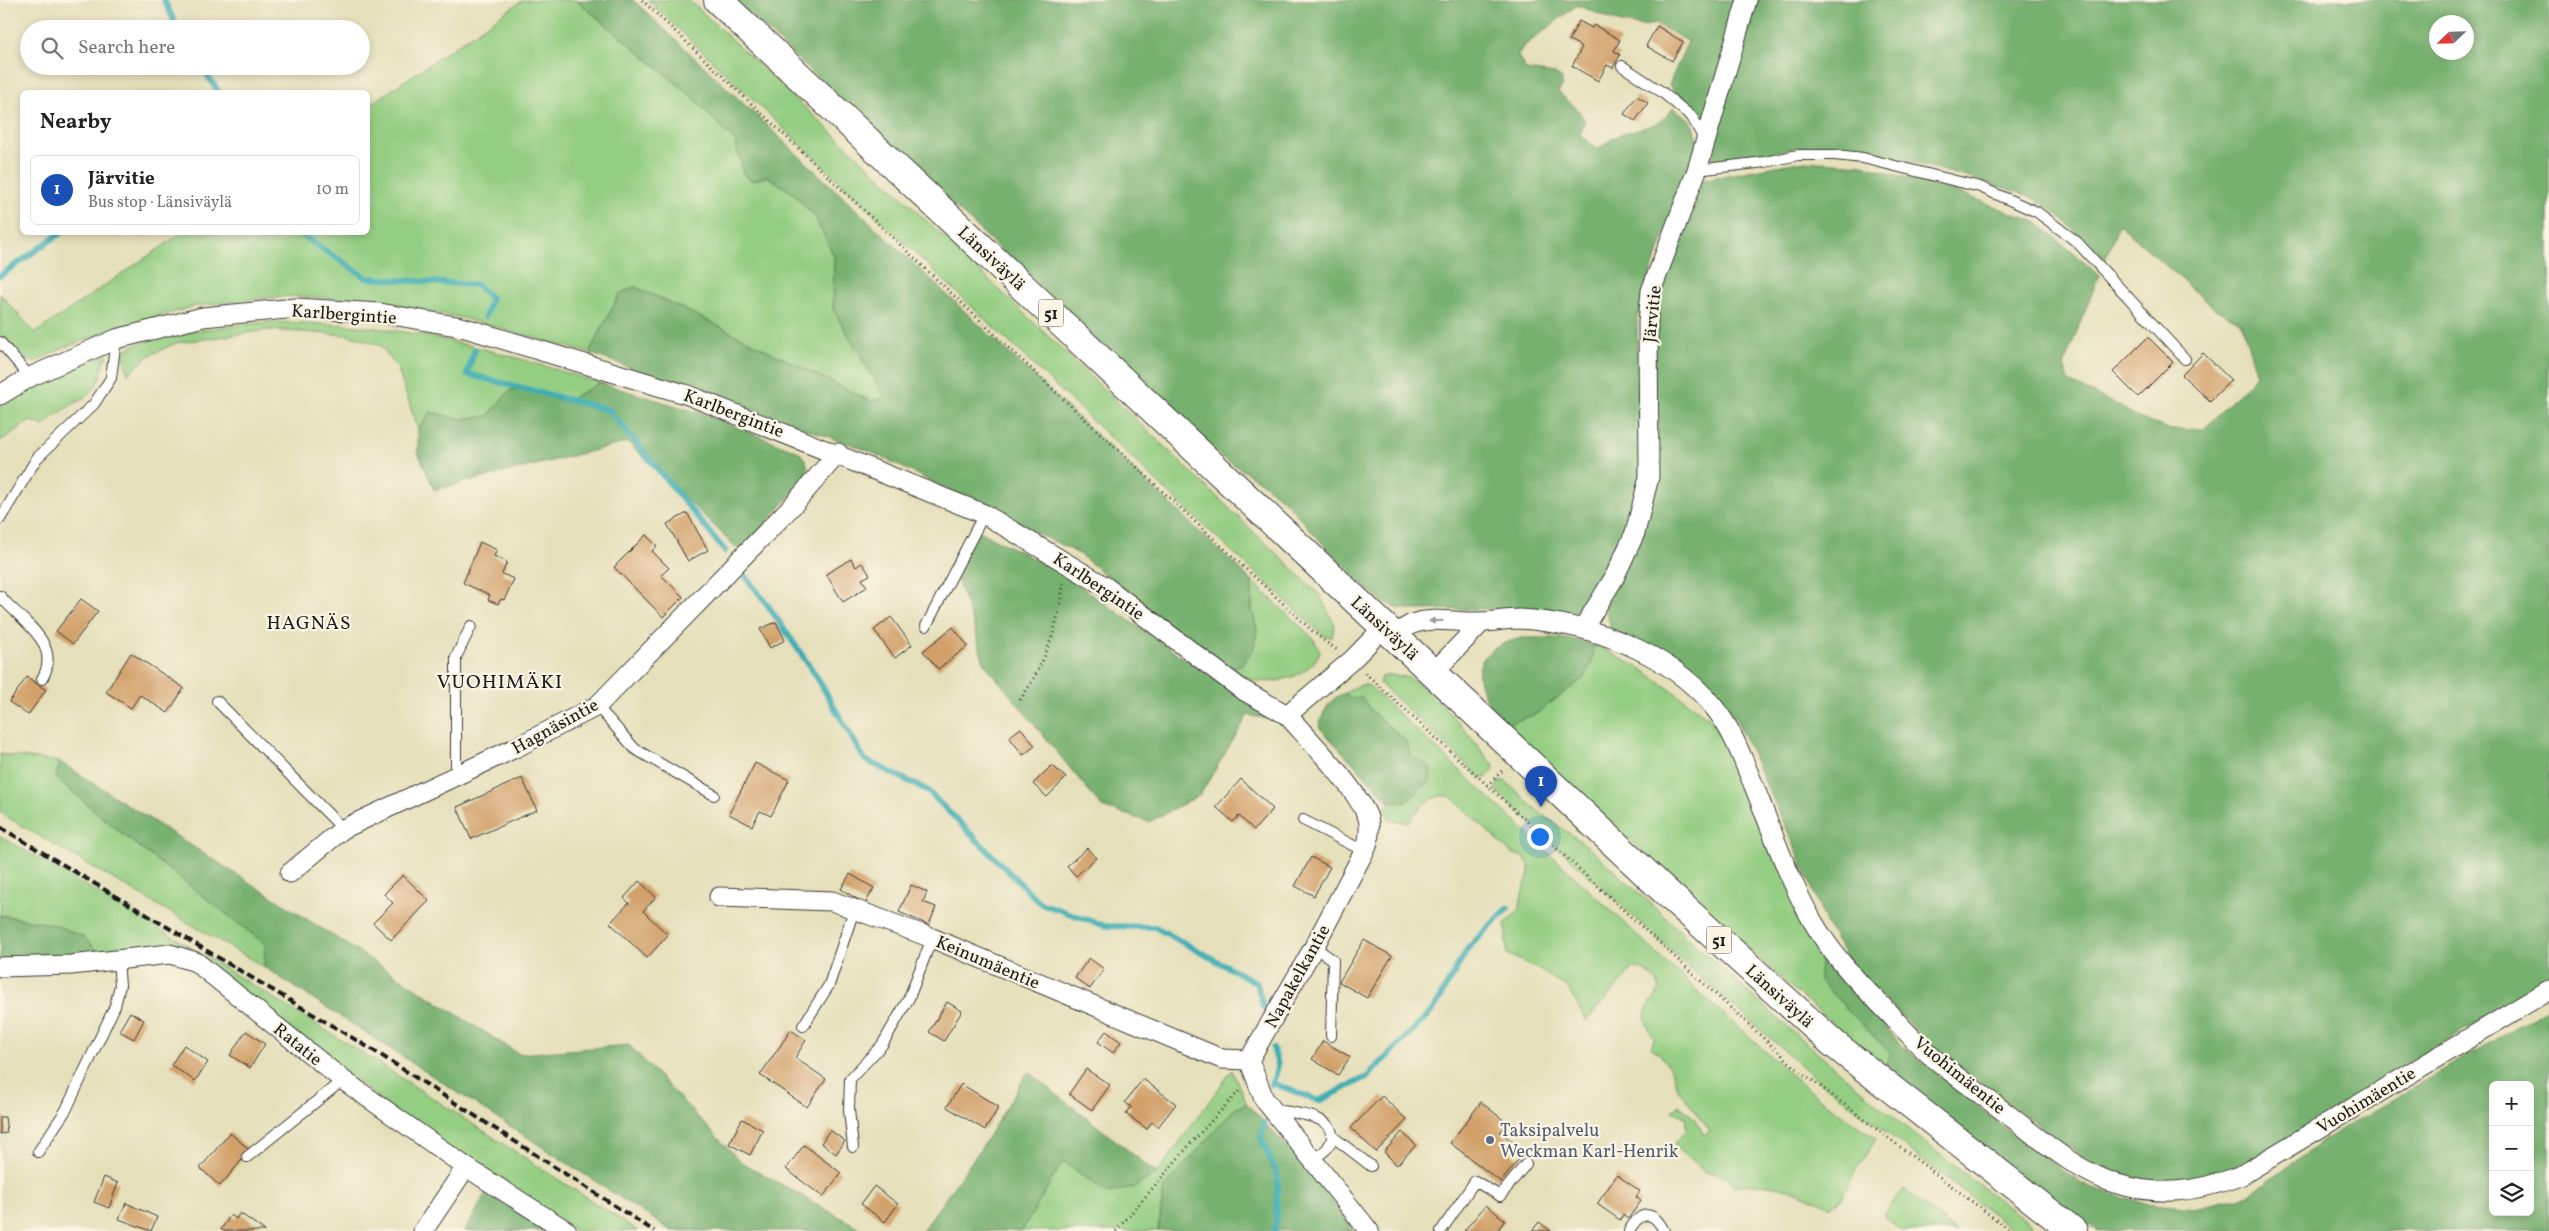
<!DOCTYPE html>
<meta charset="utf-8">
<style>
:root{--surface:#fff;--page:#f2f2f2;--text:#222;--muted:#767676;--line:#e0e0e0;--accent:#2563eb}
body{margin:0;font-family:Vollkorn,serif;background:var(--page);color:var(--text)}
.controls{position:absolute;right:15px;bottom:15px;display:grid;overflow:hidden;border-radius:8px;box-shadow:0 2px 8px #0003}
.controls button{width:45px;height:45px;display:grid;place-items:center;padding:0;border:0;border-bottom:1px solid var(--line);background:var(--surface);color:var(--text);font:25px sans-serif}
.compass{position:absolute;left:2429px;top:15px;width:45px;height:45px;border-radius:50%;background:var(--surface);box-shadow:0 2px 8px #0003;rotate:247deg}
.you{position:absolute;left:1539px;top:836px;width:18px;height:18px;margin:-12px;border:4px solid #fff;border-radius:50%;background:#1a73e8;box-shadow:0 0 0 8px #1a73e833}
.badge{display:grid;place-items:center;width:32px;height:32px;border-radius:50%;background:var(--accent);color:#fff;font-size:16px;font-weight:700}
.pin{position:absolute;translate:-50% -41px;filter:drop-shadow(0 1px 2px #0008)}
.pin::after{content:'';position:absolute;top:26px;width:18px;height:15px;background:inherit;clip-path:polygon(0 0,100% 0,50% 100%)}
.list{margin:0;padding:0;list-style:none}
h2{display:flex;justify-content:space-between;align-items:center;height:65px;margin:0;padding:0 20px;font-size:21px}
h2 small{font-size:16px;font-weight:400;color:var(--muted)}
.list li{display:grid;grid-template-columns:32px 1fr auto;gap:15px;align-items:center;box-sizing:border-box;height:70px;margin:0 10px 10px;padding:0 10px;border:1px solid var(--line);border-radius:8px}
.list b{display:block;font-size:19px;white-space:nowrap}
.list p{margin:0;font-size:16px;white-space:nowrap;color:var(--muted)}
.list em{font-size:16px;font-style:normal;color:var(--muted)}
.icon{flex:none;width:28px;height:28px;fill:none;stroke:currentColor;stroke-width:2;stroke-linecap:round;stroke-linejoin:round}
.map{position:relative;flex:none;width:2549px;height:1231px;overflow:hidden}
.search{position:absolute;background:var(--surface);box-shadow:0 2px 8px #0003;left:20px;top:20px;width:350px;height:55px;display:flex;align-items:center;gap:12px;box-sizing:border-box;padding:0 18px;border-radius:28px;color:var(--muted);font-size:19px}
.panel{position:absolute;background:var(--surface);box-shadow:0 2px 8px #0003;left:20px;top:90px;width:350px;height:145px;border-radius:8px}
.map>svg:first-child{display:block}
.green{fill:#94ce82;stroke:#58754f}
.forest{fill:#77b170;stroke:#4a6646;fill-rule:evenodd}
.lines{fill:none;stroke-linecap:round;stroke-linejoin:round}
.stream{stroke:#3cadb4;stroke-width:6}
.building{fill:#d2a16a}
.service-casing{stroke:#3a3934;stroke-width:12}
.minor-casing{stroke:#3a3934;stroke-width:21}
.primary-casing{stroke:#3a3934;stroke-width:30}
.path{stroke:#3a3934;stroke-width:3;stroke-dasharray:1 4;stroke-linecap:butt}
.service{stroke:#fff;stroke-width:10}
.minor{stroke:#fff;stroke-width:19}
.primary{stroke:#fff;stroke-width:28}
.rail{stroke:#1c1c1c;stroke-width:4;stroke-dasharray:8 4;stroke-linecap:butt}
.oneway{fill:#999}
.service-dot{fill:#5c6f8a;stroke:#fcf5e5;stroke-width:2}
.labels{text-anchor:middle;stroke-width:4.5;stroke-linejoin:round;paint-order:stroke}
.shield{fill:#fcf5e5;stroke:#5f5d58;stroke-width:1}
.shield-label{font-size:16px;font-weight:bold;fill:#1c1c1c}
.street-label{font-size:18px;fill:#1c1c1c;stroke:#fcf5e5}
.service-label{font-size:18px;fill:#4e5e75;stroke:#fcf5e5;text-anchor:start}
.neighbourhood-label{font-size:19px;letter-spacing:1px;fill:#1c1c1c;stroke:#fcf5e5}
.quarter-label{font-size:20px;letter-spacing:1px;fill:#1c1c1c;stroke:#fcf5e5}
</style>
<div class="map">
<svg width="2549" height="1231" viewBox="0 0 2549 1231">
<rect width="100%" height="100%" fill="#fcf5e5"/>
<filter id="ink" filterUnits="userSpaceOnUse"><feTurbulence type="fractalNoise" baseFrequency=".02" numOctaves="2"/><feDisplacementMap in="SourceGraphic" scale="10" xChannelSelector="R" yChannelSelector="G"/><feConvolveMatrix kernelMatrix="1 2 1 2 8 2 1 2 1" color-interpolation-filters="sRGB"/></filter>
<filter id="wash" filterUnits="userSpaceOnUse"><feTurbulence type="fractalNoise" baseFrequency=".0096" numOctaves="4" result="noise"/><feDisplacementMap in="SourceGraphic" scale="20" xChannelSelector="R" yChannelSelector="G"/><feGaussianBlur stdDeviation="1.12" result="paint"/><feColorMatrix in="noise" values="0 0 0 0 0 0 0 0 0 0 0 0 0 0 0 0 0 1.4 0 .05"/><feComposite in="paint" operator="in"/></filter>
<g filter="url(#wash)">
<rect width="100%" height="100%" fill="#e5dfba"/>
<!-- green -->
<g class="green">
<path d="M523,0h53l116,96 44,47 7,30 9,8 15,-5 27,18 21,23 19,39 -1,53 52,89 -14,3c-79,-37 -156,-79 -236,-114l-15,6 -31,60 -126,-35 -97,-18 -81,-4 -88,10 -71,19 -63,23 -28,14 -9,-2 -13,-8 -13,-16v-42l35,39 147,-100 186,-1v-126z"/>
<polygon points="648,0 689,0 907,202 1319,594 1335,625 1332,637 1324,636 1158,483"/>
<path d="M269,322c41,1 82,2 122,8 71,10 140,32 209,53l-35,19 -37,-12h-18l-22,26 -28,3 -30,-7 -12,18 -21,-63 -17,-22 -32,-10 -79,-5 -93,13 -26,12 -22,19 -5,-19c1,-2 2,-5 4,-6 17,-14 117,-25 142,-27z"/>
<path d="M107,354l1,4 -4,1c-4,45 -36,40 -60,67l-13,-5 -31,20v-35l42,-24z"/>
<path d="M1252,581l61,57 7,13c-7,24 -45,35 -67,29 -7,-2 -15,-7 -21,-11l10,-5 15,-34 -5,-20z"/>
<polygon points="1594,645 1642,669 1708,717 1732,753 1820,949 1819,980 1891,1054 1884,1067 1794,990 1504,725 1536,714 1592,662"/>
<path d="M1390,675c6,1 13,1 19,3 25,11 67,66 85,88l-1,5 -7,7h-5l-102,-95 2,-6z"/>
<path d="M1360,685h8l325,302 118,105 65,47 -22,34 -12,25 -12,9c-30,-15 -62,-29 -95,-20l-6,-10 -24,-5 -32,-28 14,-14 -2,-13 -12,-6 6,-6 15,13 10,17 6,-4 -32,-42 -6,-18 -12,-17 -9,-6 3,-9c-4,-7 -9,-17 -9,-25 1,-9 9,-13 12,-20 7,-14 -14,-27 -25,-26l-6,9 -40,44 -18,-33 -32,-20 -29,-14 -2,-31 15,-14c0,-16 8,-27 10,-43l-7,-9 -12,-4 -61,-57c-21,-2 -29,11 -41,26l-19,-1 -5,-13 5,-6h17l3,-47 -5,-14 -34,-30 -9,-14 -11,1 -6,-5z"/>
<polygon points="0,754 60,762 57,778 120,832 266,944 264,967 0,813"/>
<path d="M1506,781c11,10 21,22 33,31 18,14 38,25 55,40 144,132 288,265 447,379h-26l-197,-151 -128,-112 -194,-177 2,-9z"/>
<polygon points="0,836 184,943 369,1057 638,1231 575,1231 406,1120 195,953 101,955 84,937 55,925 0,915"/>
<polygon points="1232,1070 1247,1104 1235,1108 1164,1188 1158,1231 1022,1231 1063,1161 1107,1193 1157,1173"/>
<polygon points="1904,1189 1956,1231 1902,1231 1883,1215"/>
</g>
<!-- forest -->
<g class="forest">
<path d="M576,0h57l619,581v29l5,20 -3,18 -12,16 -10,5 -64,-45 -90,-71 -211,-103 -278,-97 31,-60 15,-6c80,35 157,77 235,114l15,-3 -52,-89 1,-53 -19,-39 -21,-23 -27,-18 -15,5 -9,-8 -7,-30 -44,-47z"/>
<path d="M735,0h1006l-37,130 -9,-17 -26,-28 19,-44 -32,-17 -14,2 -21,-3 -44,-18 -55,43 -4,8 8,14 29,4 7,5v8l-4,5 20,18 7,11 -5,14 18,14c7,-5 15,-12 23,-15 21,-7 39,-6 52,-26l16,11 10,20 -52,144 -10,36v49l5,103 -15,64 -21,47 -21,27 -18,4 -29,-5 -121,2 -20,-2 -16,-7 -13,-11 -37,-37 -44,-50 -26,-21 -42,-27z"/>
<path d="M1752,0h797v982l-157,89 -112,76 -45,24 -49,13 -57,-4 -37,-16 -154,-112 -84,-83 -27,-44 -30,-74 -62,-134 -29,-36 -95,-51 -6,-23 37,-77 11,-202 6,-39 42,-109 103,-19 59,4 97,28 78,30 61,52 -35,89 5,18 52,25 20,12 30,11 33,-1 53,-54 -16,-53 -26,-13 -96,-85 -14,36c-20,-18 -38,-39 -59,-54 -16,-12 -42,-18 -60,-23 -60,-18 -120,-35 -183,-35 -27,-1 -63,21 -90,11l-4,-12zM2436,22h30v30h-30z"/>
<path d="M600,383l103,31 94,37c10,7 11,13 10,25l-66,76 -113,-110 -194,48 -16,-38v-22l12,-18 30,7 28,-3 22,-26h18l37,12z"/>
<polygon points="979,531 1056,570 1253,706 1267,719 1248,715 1200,795 1149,822 1102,807 984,663 973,623 954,571"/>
<path d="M1522,638h44l28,7 -2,17 -8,16 -48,36 -32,11c-31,-39 -42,-73 18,-87z"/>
<path d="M1345,693l6,5 11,-1 9,14 35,30 4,14 20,12 1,12 -24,23h-17l-71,-75c4,-15 10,-29 26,-34z"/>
<polygon points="60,762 519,1054 629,1045 741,1162 865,1231 672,1231 264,967 265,944 120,832 56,778"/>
<polygon points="0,915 55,925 84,937 101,955 0,959"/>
<path d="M1820,949l82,97 104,83 77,56 59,18 52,5 56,-13 77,-57 222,-130v223h-452l-59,-42 -154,-122 7,-13 -72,-74zM2493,1085h37v127h-37z"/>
<polygon points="1028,1072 1157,1173 1133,1188 1107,1193 1063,1161 1022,1231 922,1231 980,1150"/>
<polygon points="1247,1104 1311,1173 1354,1231 1158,1231 1164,1188 1235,1108"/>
<polygon points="489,1188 556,1231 465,1231"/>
</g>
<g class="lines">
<!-- stream -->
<g class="stream">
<polyline points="164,0 178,29"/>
<polyline points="201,66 219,92"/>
<polyline points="297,232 367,278 477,285 491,298 485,317"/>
<polyline points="0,276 62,232"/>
<polyline points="475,349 467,374 609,410 725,551"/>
<polyline points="746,577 767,604 815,674 865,760 927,790 1040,903 1105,926 1155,927 1257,983 1263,1007"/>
<polyline points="1272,1083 1319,1101 1367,1077 1433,1010 1468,948 1508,908"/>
<polyline points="1272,1085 1278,1065 1273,1048"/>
<polyline points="1264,1123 1261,1138 1278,1177 1275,1231"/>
</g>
</g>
<g id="blocks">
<!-- building -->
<g class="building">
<polygon points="1579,21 1592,28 1594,25 1620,40 1614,51 1620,55 1613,68 1607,65 1598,81 1572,66 1582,47 1569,40"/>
<polygon points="1657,26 1683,42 1672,61 1646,46"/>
<polygon points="1637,96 1648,103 1635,121 1624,114"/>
<polygon points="2148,337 2173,362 2138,397 2113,372"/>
<polygon points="2203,353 2231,380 2210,401 2182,375"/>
<polygon points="687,513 708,550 688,561 667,524"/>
<polygon points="646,535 657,546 652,551 669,568 661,575 683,597 663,617 614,567"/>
<polygon points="480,542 497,550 494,556 507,562 502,574 514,579 504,600 501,599 498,604 488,600 490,595 463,583"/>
<polygon points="851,559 856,567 862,563 870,575 862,579 867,587 843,602 826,574"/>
<polygon points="81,599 98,611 73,644 56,631"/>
<polygon points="891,617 912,645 895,658 874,630"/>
<polygon points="776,622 785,640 770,648 760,629"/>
<polygon points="953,627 968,646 938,669 923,651"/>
<polygon points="131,653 184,688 168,713 140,695 131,708 106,692"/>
<polygon points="27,677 46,690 28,715 9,702"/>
<polygon points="1021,728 1035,746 1023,755 1009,737"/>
<polygon points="755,763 789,780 771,816 760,811 752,826 729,814"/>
<polygon points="1052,765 1066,778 1047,797 1033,784"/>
<polygon points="522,778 537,810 471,839 457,807"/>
<polygon points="1241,779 1273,809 1254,830 1239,816 1233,822 1216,807"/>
<polygon points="1087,848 1096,858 1076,876 1067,866"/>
<polygon points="1311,857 1330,867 1314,896 1295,886"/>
<polygon points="850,874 874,888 865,904 841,889"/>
<polygon points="403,875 429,901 391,940 373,923 393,903 384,894"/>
<polygon points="639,881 656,897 643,911 668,935 647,958 610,923 629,903 624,898"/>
<polygon points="911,885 927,892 923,902 936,907 929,925 899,912"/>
<polygon points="1364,940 1392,956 1367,998 1339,982"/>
<polygon points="1089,958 1104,969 1090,989 1075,978"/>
<polygon points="947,1002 962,1011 944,1041 929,1032"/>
<polygon points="130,1012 144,1020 134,1039 119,1031"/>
<polygon points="791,1030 806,1040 795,1058 826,1079 807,1107 760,1075"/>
<polygon points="246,1031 265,1044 250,1068 230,1055"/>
<polygon points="1106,1031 1121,1042 1113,1053 1098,1042"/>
<polygon points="1323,1041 1350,1057 1338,1075 1312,1059"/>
<polygon points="184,1045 208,1062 195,1081 171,1065"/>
<polygon points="1086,1069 1110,1085 1092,1110 1069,1094"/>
<polygon points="1143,1079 1176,1104 1158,1127 1152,1122 1147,1129 1126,1114 1131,1107 1125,1102"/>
<polygon points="961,1084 999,1107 985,1130 947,1107"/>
<polygon points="1382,1096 1407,1120 1376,1152 1351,1128"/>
<polygon points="1481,1102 1507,1123 1500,1132 1517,1145 1511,1153 1519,1159 1501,1182 1450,1143"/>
<polygon points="0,1117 5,1117 7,1133 0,1134"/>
<polygon points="742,1119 763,1130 750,1155 729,1144"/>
<polygon points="830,1130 845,1141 836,1154 821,1143"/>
<polygon points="1402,1132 1416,1145 1397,1165 1384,1152"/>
<polygon points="230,1133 250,1150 220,1186 200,1168"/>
<polygon points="804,1145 841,1173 823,1197 786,1169"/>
<polygon points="1617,1175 1640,1191 1636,1197 1641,1201 1628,1219 1623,1215 1620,1220 1597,1204"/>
<polygon points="104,1177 118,1183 109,1208 94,1202"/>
<polygon points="874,1186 898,1204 885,1222 861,1204"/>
<polygon points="126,1203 157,1217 151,1231 119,1219"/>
<polygon points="1486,1205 1505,1220 1497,1231 1464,1231"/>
<polygon points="240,1213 265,1231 224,1231 221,1229 231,1215 236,1219"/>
<polygon points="1539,1222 1551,1231 1532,1231"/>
</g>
</g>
</g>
<g filter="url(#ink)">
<use href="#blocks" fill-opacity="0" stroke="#3a3934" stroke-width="1"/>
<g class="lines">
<!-- service casing -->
<g class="service-casing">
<g id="service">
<polyline points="1622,66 1662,92 1692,117 1705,141"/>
<polyline points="1697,170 1765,162 1798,155 1835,155 1863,158 1980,187 2037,212 2077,242 2185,359"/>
<polyline points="0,342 30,377"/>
<polyline points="0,519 37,458 94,404 111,378 116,339"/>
<path d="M0,596c20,24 63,47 42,83"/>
<polyline points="926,626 984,514"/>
<polyline points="217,701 343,829"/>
<polyline points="597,706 635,749 714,795"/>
<polyline points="456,776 456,657 471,626"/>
<polyline points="1303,820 1364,851"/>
<polyline points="1314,947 1333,960 1331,1036"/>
<polyline points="803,1026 829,985 854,910"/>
<path d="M1274,1110c16,2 74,6 54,37 -3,5 -11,9 -15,13"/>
<polyline points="1332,1136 1371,1166"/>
<polyline points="853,1147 849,1110 850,1079 882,1045 909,998 932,938"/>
<polyline points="38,1152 66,1110 115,1006 120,985 118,961"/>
<polyline points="247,1157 343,1080"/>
<polyline points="1441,1231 1475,1181 1500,1196 1526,1164"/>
<path d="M1629,1231c11,-20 24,-22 35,0"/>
</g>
</g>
<!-- minor casing -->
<g class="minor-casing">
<g id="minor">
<polyline points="0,395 30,377 116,339 203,317 296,308 380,313 462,327 688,395 984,514 1106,587 1241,689 1287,715 1352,660 1384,627"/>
<polyline points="1584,627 1614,578 1635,533 1649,477 1648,322 1651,291 1697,170 1747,0"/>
<path d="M1393,636c6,-4 13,-9 19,-12 21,-8 46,-1 67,-2 14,0 27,-3 40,-3 70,4 148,32 194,87 20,24 29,52 41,80 18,45 34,92 58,134 18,32 41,57 67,83 17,17 33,36 51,52 27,23 57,43 85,65 30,23 62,51 99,63 46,14 82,9 126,-7l309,-186"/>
<polyline points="1433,673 1482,622"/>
<path d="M1287,715c24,27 65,68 80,100 4,10 2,21 0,31l-53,101 -65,113 15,39 105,132"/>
<polyline points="290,873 343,829 515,748 597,706 794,504 838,453"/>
<polyline points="719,897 832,901 932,938 1222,1059 1249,1060"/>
<polyline points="0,967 71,965 170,954 196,962 343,1080 466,1167 567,1231"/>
<polyline points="423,1231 466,1167"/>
</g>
</g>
<!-- primary casing -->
<g class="primary-casing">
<polyline id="primary" points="718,0 1667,893 1834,1044 2073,1231"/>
</g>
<!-- path -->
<g class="path">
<polyline points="642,0 1026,364 1319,637 1337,650"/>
<polyline points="1365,673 1796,1068 2011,1231"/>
<path d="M1020,700c25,-36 39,-74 43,-117"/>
<polyline points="1487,786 1502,771"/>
<polyline points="1116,1231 1192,1142 1241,1089"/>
</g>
<!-- service -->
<use href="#service" class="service"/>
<!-- minor -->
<use href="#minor" class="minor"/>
<!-- primary -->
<use href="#primary" class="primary"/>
<!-- rail -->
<polyline class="rail" points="0,827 376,1052 654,1231"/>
</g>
<!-- one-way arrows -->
<defs><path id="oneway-solid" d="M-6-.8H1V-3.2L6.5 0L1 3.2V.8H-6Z" transform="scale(1.25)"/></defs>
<use class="oneway" href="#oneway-solid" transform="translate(1436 621) rotate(178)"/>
</g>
<!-- markers -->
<circle class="service-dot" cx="1490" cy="1140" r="5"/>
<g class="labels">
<!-- shield labels -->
<g class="shield">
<rect x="1038.5" y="299.5" width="25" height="27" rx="4"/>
<rect x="1706.5" y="926.5" width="25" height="27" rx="4"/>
</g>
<g class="shield-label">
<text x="1051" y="319">51</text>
<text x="1719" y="946">51</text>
</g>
<!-- street labels -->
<g class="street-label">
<text transform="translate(992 258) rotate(43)" y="6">Länsiväylä</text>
<text transform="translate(344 314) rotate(4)" y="6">Karlbergintie</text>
<text transform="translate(1652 314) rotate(-84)" y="6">Järvitie</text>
<text transform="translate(734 413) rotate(21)" y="6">Karlbergintie</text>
<text transform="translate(1099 586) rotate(34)" y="6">Karlbergintie</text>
<text transform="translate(1385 628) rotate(43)" y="6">Länsiväylä</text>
<text transform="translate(555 726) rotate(-29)" y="6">Hagnäsintie</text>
<text transform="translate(988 962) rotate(23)" y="6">Keinumäentie</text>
<text transform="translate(1297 976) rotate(-61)" y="6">Napakelkantie</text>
<text transform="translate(1780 996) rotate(42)" y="6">Länsiväylä</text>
<text transform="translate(298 1044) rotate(39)" y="6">Ratatie</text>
<text transform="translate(1960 1075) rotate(39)" y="6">Vuohimäentie</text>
<text transform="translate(2366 1100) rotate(-31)" y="6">Vuohimäentie</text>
</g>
<!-- service labels -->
<g class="service-label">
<text x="1500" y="1136">Taksipalvelu<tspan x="1500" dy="21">Weckman Karl-Henrik</tspan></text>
</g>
<!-- neighbourhood labels -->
<g class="neighbourhood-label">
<text x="309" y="629">HAGNÄS</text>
</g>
<!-- quarter labels -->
<g class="quarter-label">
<text x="500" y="688">VUOHIMÄKI</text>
</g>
</g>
</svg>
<div class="controls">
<button>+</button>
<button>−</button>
<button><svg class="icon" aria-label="layers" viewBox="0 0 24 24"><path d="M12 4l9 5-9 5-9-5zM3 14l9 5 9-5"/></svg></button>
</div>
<svg class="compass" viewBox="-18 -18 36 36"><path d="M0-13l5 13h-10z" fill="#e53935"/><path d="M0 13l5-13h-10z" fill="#767676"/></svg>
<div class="you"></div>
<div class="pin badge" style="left:1541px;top:807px;background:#1a4fb4">1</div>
<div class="search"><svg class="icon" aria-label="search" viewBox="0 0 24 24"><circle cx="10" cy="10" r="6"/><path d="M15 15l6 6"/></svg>Search here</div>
<section class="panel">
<h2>Nearby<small></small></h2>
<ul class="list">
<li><span class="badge" style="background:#1a4fb4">1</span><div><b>Järvitie</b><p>Bus stop · Länsiväylä</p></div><em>10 m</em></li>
</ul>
</section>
</div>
